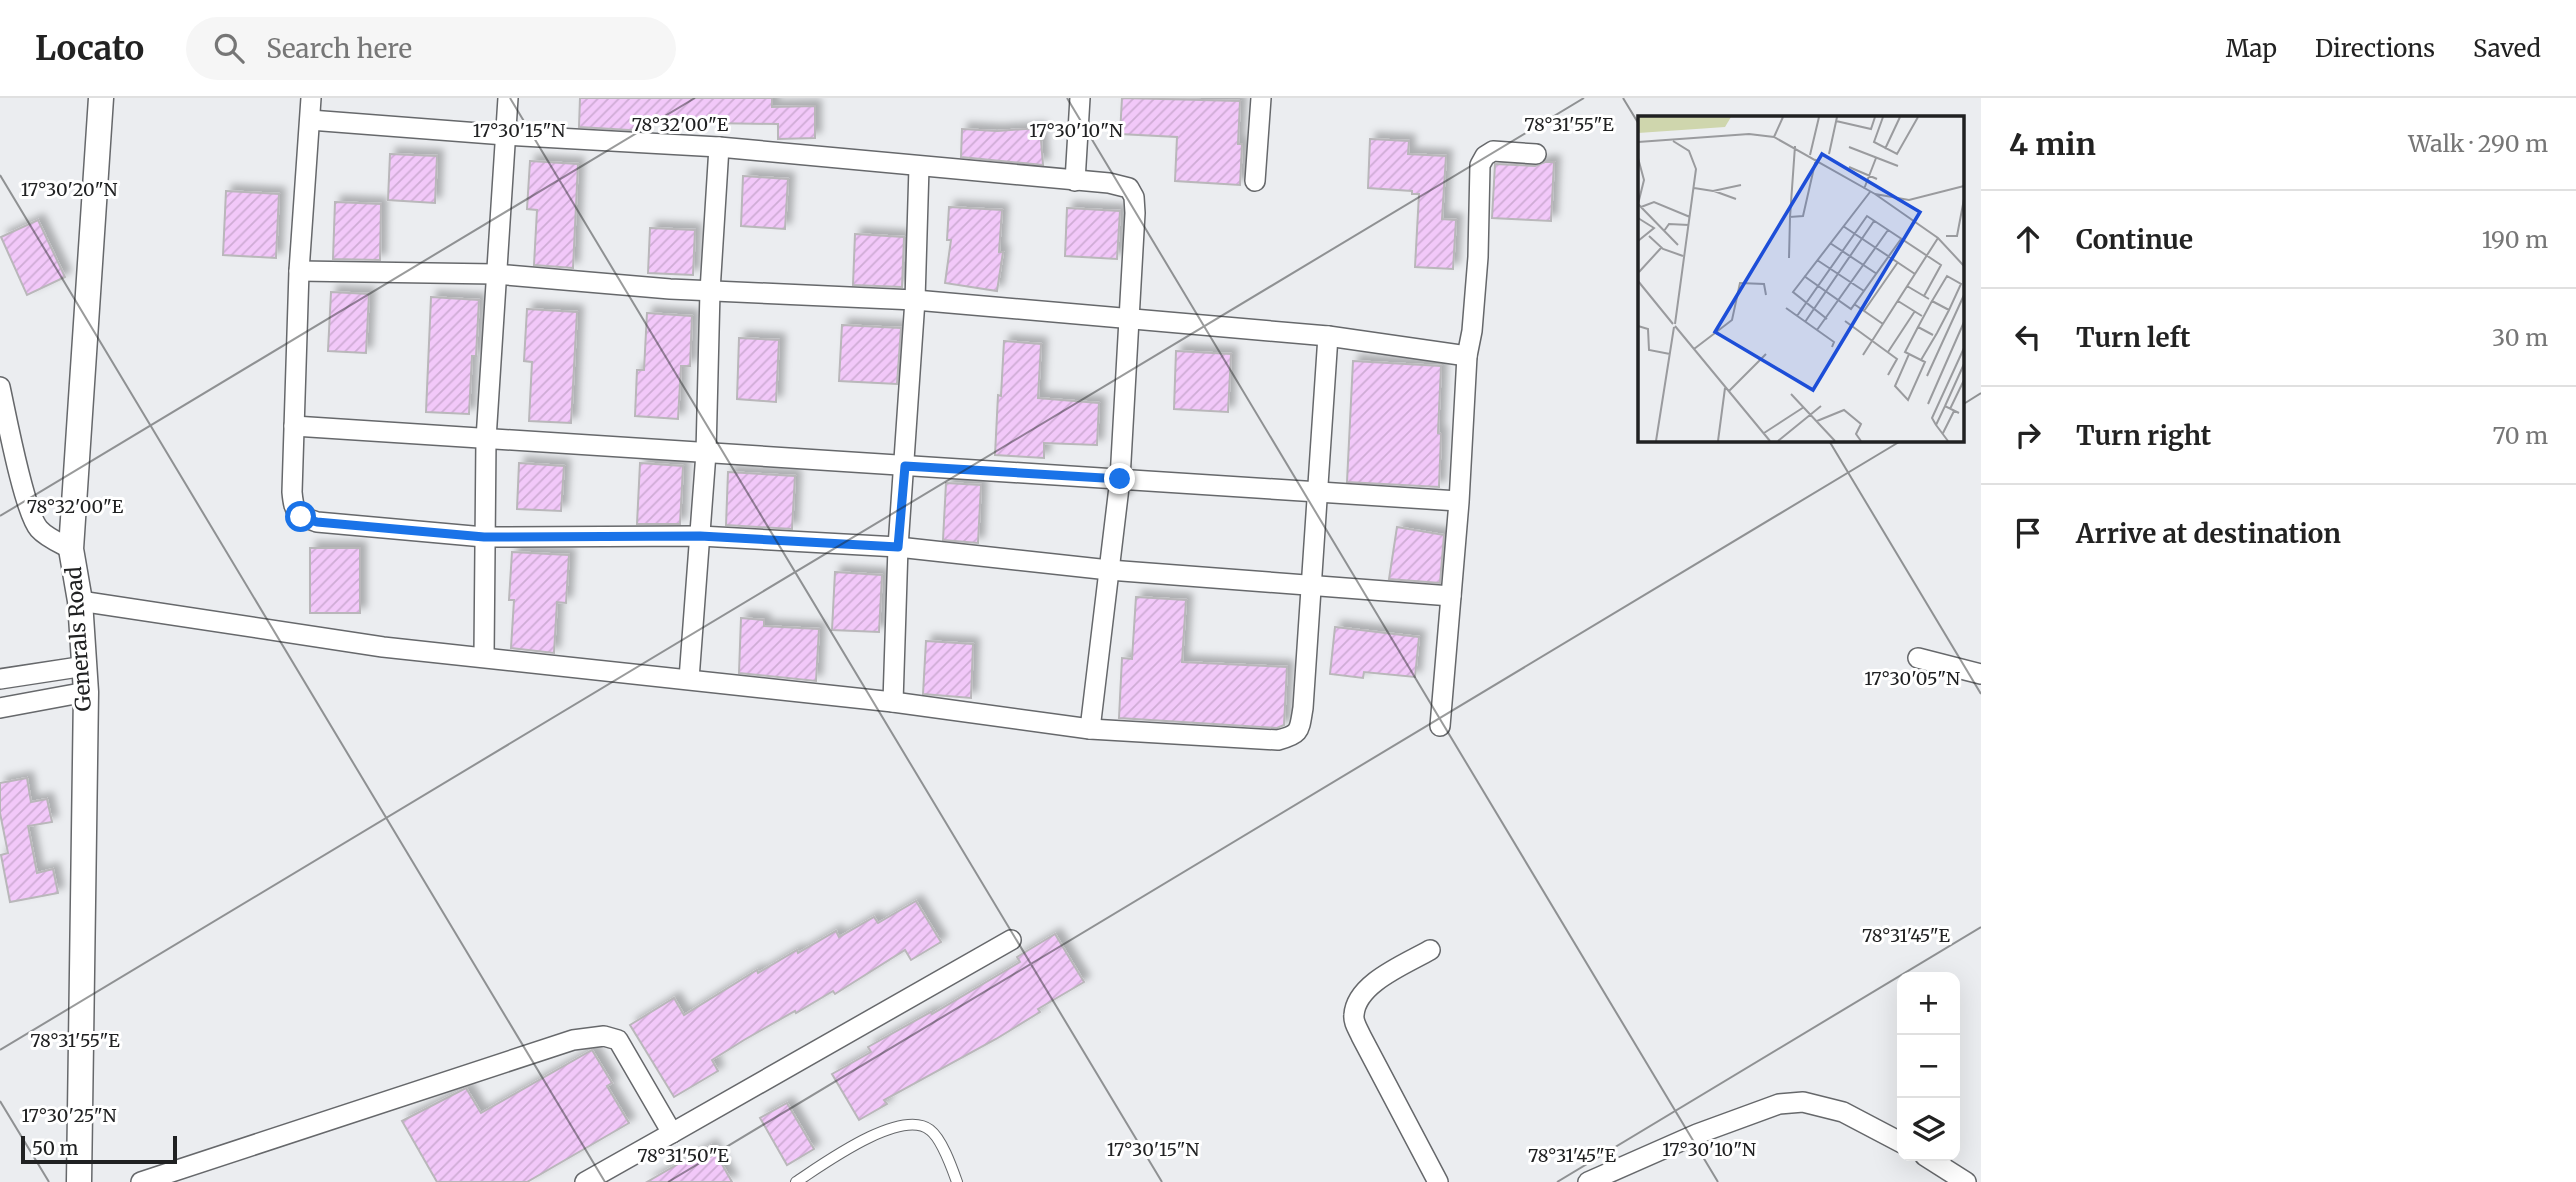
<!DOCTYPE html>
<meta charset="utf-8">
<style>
:root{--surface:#fff;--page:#f6f6f6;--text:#222;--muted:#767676;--line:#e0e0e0}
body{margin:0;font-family:Merriweather,serif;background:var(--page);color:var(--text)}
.controls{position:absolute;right:21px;bottom:21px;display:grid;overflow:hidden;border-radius:14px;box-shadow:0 7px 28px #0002}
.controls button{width:63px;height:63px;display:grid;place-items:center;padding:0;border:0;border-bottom:2px solid var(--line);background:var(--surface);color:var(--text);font:35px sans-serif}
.scale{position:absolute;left:21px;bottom:18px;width:156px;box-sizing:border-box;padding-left:7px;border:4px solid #202122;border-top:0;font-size:19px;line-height:24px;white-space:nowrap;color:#202122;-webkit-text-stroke:5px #fff;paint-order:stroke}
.stop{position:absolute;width:21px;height:21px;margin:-16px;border:5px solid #1a73e8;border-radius:50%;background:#fff}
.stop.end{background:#1a73e8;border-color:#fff;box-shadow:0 2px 7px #0008}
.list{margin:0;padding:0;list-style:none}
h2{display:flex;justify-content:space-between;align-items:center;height:91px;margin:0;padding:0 28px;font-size:30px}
h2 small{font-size:23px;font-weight:400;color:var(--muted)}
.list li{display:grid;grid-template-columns:46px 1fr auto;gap:21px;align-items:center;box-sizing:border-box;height:98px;padding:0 28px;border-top:2px solid var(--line)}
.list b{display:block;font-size:26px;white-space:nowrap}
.list em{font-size:23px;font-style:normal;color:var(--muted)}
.icon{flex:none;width:38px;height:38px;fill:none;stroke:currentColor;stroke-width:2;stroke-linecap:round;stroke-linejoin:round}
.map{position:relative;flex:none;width:1981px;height:1084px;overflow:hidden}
header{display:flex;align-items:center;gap:42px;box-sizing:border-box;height:98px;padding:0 35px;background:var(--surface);border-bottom:2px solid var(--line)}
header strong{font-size:33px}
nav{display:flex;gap:38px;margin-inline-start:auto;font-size:24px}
.search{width:490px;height:63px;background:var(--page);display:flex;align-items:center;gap:18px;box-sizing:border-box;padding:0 24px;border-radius:38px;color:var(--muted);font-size:26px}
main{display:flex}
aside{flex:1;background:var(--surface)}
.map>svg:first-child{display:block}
.building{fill:url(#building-hatch);stroke:#b9b7ba;stroke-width:2;filter:url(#shadow)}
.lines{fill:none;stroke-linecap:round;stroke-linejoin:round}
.service-casing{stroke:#66686b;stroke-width:12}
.minor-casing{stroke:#66686b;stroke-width:22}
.tertiary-casing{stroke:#66686b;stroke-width:27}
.service{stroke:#fff;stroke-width:10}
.minor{stroke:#fff;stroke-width:19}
.tertiary{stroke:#fff;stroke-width:24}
.route{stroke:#1a73e8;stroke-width:9}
.ticks{fill:none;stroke:#202122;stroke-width:2;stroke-opacity:0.45}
.labels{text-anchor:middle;stroke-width:6;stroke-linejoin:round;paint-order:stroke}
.street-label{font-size:21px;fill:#202122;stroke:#fff}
.inset-road{fill:none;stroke:#9a9b9e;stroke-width:2}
.view{fill:#1d4ed8;fill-opacity:0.15;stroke:#1d4ed8;stroke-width:3.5}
.inset-edge{fill:none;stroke:#202122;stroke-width:3.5}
.ticks-label{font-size:18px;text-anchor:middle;fill:#202122;stroke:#fff;stroke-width:6;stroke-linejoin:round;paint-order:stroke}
</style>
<header>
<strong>Locato</strong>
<div class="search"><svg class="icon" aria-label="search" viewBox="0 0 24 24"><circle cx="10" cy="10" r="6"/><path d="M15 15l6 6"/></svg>Search here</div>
<nav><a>Map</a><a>Directions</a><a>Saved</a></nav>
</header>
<main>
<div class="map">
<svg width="1981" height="1084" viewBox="0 0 1981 1084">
<defs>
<pattern id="building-hatch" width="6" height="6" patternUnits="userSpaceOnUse" patternTransform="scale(1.75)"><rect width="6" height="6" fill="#f2c8f9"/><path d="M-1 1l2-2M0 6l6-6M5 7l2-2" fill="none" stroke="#cfacd5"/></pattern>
<filter id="shadow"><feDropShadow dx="6" dy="-6" stdDeviation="3.5" flood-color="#0004"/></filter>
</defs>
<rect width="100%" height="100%" fill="#ebedf0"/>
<!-- building -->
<g class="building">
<polygon points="580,0 772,0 772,9 815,8 815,40 778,41 778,26 647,24 646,33 579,29"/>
<polygon points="1122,0 1240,3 1238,46 1242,46 1240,87 1175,83 1177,39 1120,36"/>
<polygon points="1040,30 1043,67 961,59 962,31 997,33"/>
<polygon points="1370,41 1409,43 1408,56 1446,58 1442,121 1456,122 1453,171 1415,169 1419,96 1412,96 1412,93 1368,90"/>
<polygon points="390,56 437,58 435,105 388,102"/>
<polygon points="530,63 578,66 573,170 534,167 537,112 527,111"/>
<polygon points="1545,64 1554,64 1551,123 1492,120 1495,66 1535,68"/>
<polygon points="743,78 788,81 785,131 741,128"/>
<polygon points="226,93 279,96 276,160 223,157"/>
<polygon points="335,104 381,106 380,162 333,161"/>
<polygon points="949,109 1002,112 999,154 1003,154 997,193 945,185 951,142 947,142"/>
<polygon points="1067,110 1120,113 1117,161 1065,158"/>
<polygon points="38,122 65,179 27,197 1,139"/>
<polygon points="650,130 695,132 693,177 648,175"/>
<polygon points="855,136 904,139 902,189 853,187"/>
<polygon points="331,194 369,196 366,255 328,253"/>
<polygon points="431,199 479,202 476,258 472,258 469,316 426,314"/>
<polygon points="527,211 577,214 571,325 529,323 532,264 524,263"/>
<polygon points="647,215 692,218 690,268 681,268 678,321 635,318 637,272 644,272"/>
<polygon points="842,227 901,230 897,286 839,283"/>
<polygon points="739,240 779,242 776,304 737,301"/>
<polygon points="1004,243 1041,246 1038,300 1099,305 1097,347 1044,345 1044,360 995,357 998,297 1001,298"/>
<polygon points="1176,253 1231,256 1228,314 1174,311"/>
<polygon points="1353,263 1441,268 1438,335 1441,336 1439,389 1347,384"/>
<polygon points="519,365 564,368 561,413 517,411"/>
<polygon points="640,365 683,368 680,426 637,426"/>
<polygon points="728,374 795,378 792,431 726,427"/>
<polygon points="946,385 981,387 978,445 943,442"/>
<polygon points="1397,429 1444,437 1440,485 1389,481"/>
<rect x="310" y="450" width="50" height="65"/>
<polygon points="512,454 569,457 566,505 557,504 554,555 511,550 514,502 509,502"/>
<polygon points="835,474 882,477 879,534 832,532"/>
<polygon points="1136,499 1186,502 1182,564 1287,569 1284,627 1277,630 1119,620 1122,560 1132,561"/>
<polygon points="741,520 764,522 764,528 819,531 816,583 739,575"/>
<polygon points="1335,529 1419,539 1415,579 1364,574 1363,580 1330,576"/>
<polygon points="926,543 973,546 971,600 923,596"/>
<polygon points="27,680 31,704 47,701 52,724 28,728 37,775 53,771 58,795 10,804 1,757 8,755 0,715 0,685"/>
<polygon points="916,803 941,844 911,862 905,852 835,896 833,893 796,915 795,913 744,942 712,962 718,973 674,999 630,927 674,900 684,917 757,872 758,875 797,852 798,855 836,833 839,839 874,819 878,825"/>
<polygon points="1055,836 1084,884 1038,911 1040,914 996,941 884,1002 887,1006 859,1022 832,976 871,954 868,949 931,914 932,916 1020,864 1017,859"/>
<polygon points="592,952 612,985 607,988 629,1025 527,1084 437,1084 402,1023 466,990 481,1015"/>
<polygon points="787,1005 814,1051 787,1067 760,1020"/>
<polygon points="711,1047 732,1084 647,1084"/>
</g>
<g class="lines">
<!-- service casing -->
<g class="service-casing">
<path id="service" d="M796,1084c26,-17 105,-75 134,-52 12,9 22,38 27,52"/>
</g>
<!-- minor casing -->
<g class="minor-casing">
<g id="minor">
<path d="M311,0l-12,173 -7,221c2,22 5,23 25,30l167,15 216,-1 198,11 211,23 342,26"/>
<polyline points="310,22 505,37 719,49 1109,85 1129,90 1134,99 1135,115 1120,381 1090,631"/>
<polyline points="1075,83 1080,0"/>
<polyline points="1255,83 1261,0"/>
<polyline points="299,173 495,176 670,191 915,202 1328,238 1467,258"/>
<path d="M0,289c6,27 24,125 39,142 8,9 21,14 32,20"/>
<polyline points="294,328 1458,403"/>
<path d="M80,503l303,46 510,55 197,27 188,11c23,-6 21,-9 25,-32l25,-372"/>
<polyline points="484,558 486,341 508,0"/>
<polyline points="1918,560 1981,576"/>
<polyline points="0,581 85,568"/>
<polyline points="689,581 706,355 710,193 719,49"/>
<polyline points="893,604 898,449 915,202 919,69"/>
<polyline points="0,610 86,594"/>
<polyline points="1440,628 1459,404 1467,258 1472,233 1478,159 1480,67 1485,58 1493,53 1536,56"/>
<path d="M1430,852c-24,14 -74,33 -76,65 -1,7 4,14 7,21l77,146"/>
<polyline points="672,1035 1011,842"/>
<polyline points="1925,1058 1966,1084"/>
<polyline points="141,1084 573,942 604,938 618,942 672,1035 585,1084"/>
<polyline points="1588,1084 1697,1036 1779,1006 1803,1004 1843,1014 1902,1045"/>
</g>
</g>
<!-- tertiary casing -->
<g class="tertiary-casing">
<polyline id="tertiary" points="79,1084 86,594 80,503 71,451 101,0"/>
</g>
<!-- service -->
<use href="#service" class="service"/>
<!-- minor -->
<use href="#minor" class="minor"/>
<!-- tertiary -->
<use href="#tertiary" class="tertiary"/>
</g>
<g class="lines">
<!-- route -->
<polyline class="route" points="301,419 317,424 484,439 700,438 898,449 905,368 1120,381"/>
</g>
<!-- ticks -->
<path class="ticks" d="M510,0l652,1084M1067,0l651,1084M1623,0l17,28M0,77l605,1007M1962,307l19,-12M1828,341l153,255M0,418l695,-418M0,952l1584,-952M0,1003l49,81M668,1084l1236,-743M1557,1084l424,-255"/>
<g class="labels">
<!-- street labels -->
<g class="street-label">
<text transform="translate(79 541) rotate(-94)" y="7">Generals Road</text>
</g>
</g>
<!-- overview -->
<g transform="translate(1638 18)">
<rect width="326" height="326" fill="#ebedf0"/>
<path d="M0,1h93l-6,10 -87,6z" fill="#cfd6ad"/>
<path class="inset-road" d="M245,1l-9,25 23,12 21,-37M198,5l35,8 4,-12M136,21l9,-20M35,25l16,10 7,18 -21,155M0,26l111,-8 25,3 101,57 63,44 26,28M157,30l-5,71 13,-1 13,-57M211,31l49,19M247,33l15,-32M191,38l8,-37M172,39l9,-38M0,42l6,22 -6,24M211,51l28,12M56,72l19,3 28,-6M226,73l12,-31M76,75l22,8M237,78l34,6 55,-14M0,88l40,41M3,91l13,-5 36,15M0,102l16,10 -16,13M205,110l72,48M26,115l5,-7 20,1M11,120l14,13 20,7M308,120h11l7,-37M192,127l47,31M151,142l1,-41M179,144l47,31M1,156l22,-24M166,160l47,33 50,-70M0,165l35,43M269,170l22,13M260,185l24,15M294,185l-14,26 15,8M216,188l29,20M148,192l48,34 -2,5M226,195l34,-49M159,200l70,-100 74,49 -17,31M189,203l-34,-27 77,-100M207,205l52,38 -9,16M167,206l69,-101M0,210l10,3 1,21 21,4M37,210l95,115M179,214l71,-100M56,233l38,-29 8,-37 24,1 2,11M250,236l27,-41M271,238l16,8 -17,38 -13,-14zM271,238l-4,-2 13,-25M225,239l75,-117M283,244l16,-27 12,-23 12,-26 -14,-8 -15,25 17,9M289,260l37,-81M91,275l37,-37M153,278l44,47M290,288l36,-82M307,290l19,-42M312,293l14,-29M179,305l27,-11 17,14 -5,10 5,7M298,309l-4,-7 32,-70M126,317l40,-26M305,317l11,-22M18,325l18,-114M80,325l7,-53M140,325l43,-35M310,325l-12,-16 9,-19 14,7"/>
<path class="view" d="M184,38l98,58 -107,178 -98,-58z"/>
<rect width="326" height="326" class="inset-edge"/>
</g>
<g class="ticks-label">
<text x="680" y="33">78°32'00"E</text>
<text x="1569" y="33">78°31'55"E</text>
<text x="519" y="39">17°30'15"N</text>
<text x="1076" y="39">17°30'10"N</text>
<text x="69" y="98">17°30'20"N</text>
<text x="75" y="415">78°32'00"E</text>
<text x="1912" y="587">17°30'05"N</text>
<text x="1906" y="844">78°31'45"E</text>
<text x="75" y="949">78°31'55"E</text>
<text x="69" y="1024">17°30'25"N</text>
<text x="1153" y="1058">17°30'15"N</text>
<text x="1709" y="1058">17°30'10"N</text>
<text x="683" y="1064">78°31'50"E</text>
<text x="1572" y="1064">78°31'45"E</text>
</g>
</svg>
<div class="controls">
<button>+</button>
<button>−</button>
<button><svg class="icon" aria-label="layers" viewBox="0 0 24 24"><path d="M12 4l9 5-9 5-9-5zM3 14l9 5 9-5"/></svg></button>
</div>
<div class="scale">50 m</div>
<div class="stop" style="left:301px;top:419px"></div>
<div class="stop end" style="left:1120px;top:381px"></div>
</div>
<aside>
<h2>4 min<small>Walk · 290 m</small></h2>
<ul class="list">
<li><svg class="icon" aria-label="ahead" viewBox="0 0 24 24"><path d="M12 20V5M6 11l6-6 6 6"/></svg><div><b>Continue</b></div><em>190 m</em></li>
<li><svg class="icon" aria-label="left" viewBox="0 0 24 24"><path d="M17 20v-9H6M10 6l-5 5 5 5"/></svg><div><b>Turn left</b></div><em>30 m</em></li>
<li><svg class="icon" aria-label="right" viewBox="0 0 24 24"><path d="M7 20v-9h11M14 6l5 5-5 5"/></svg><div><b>Turn right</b></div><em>70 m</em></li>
<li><svg class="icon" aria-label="arrive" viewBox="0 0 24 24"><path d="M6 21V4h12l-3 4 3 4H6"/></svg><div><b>Arrive at destination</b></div></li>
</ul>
</aside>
</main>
